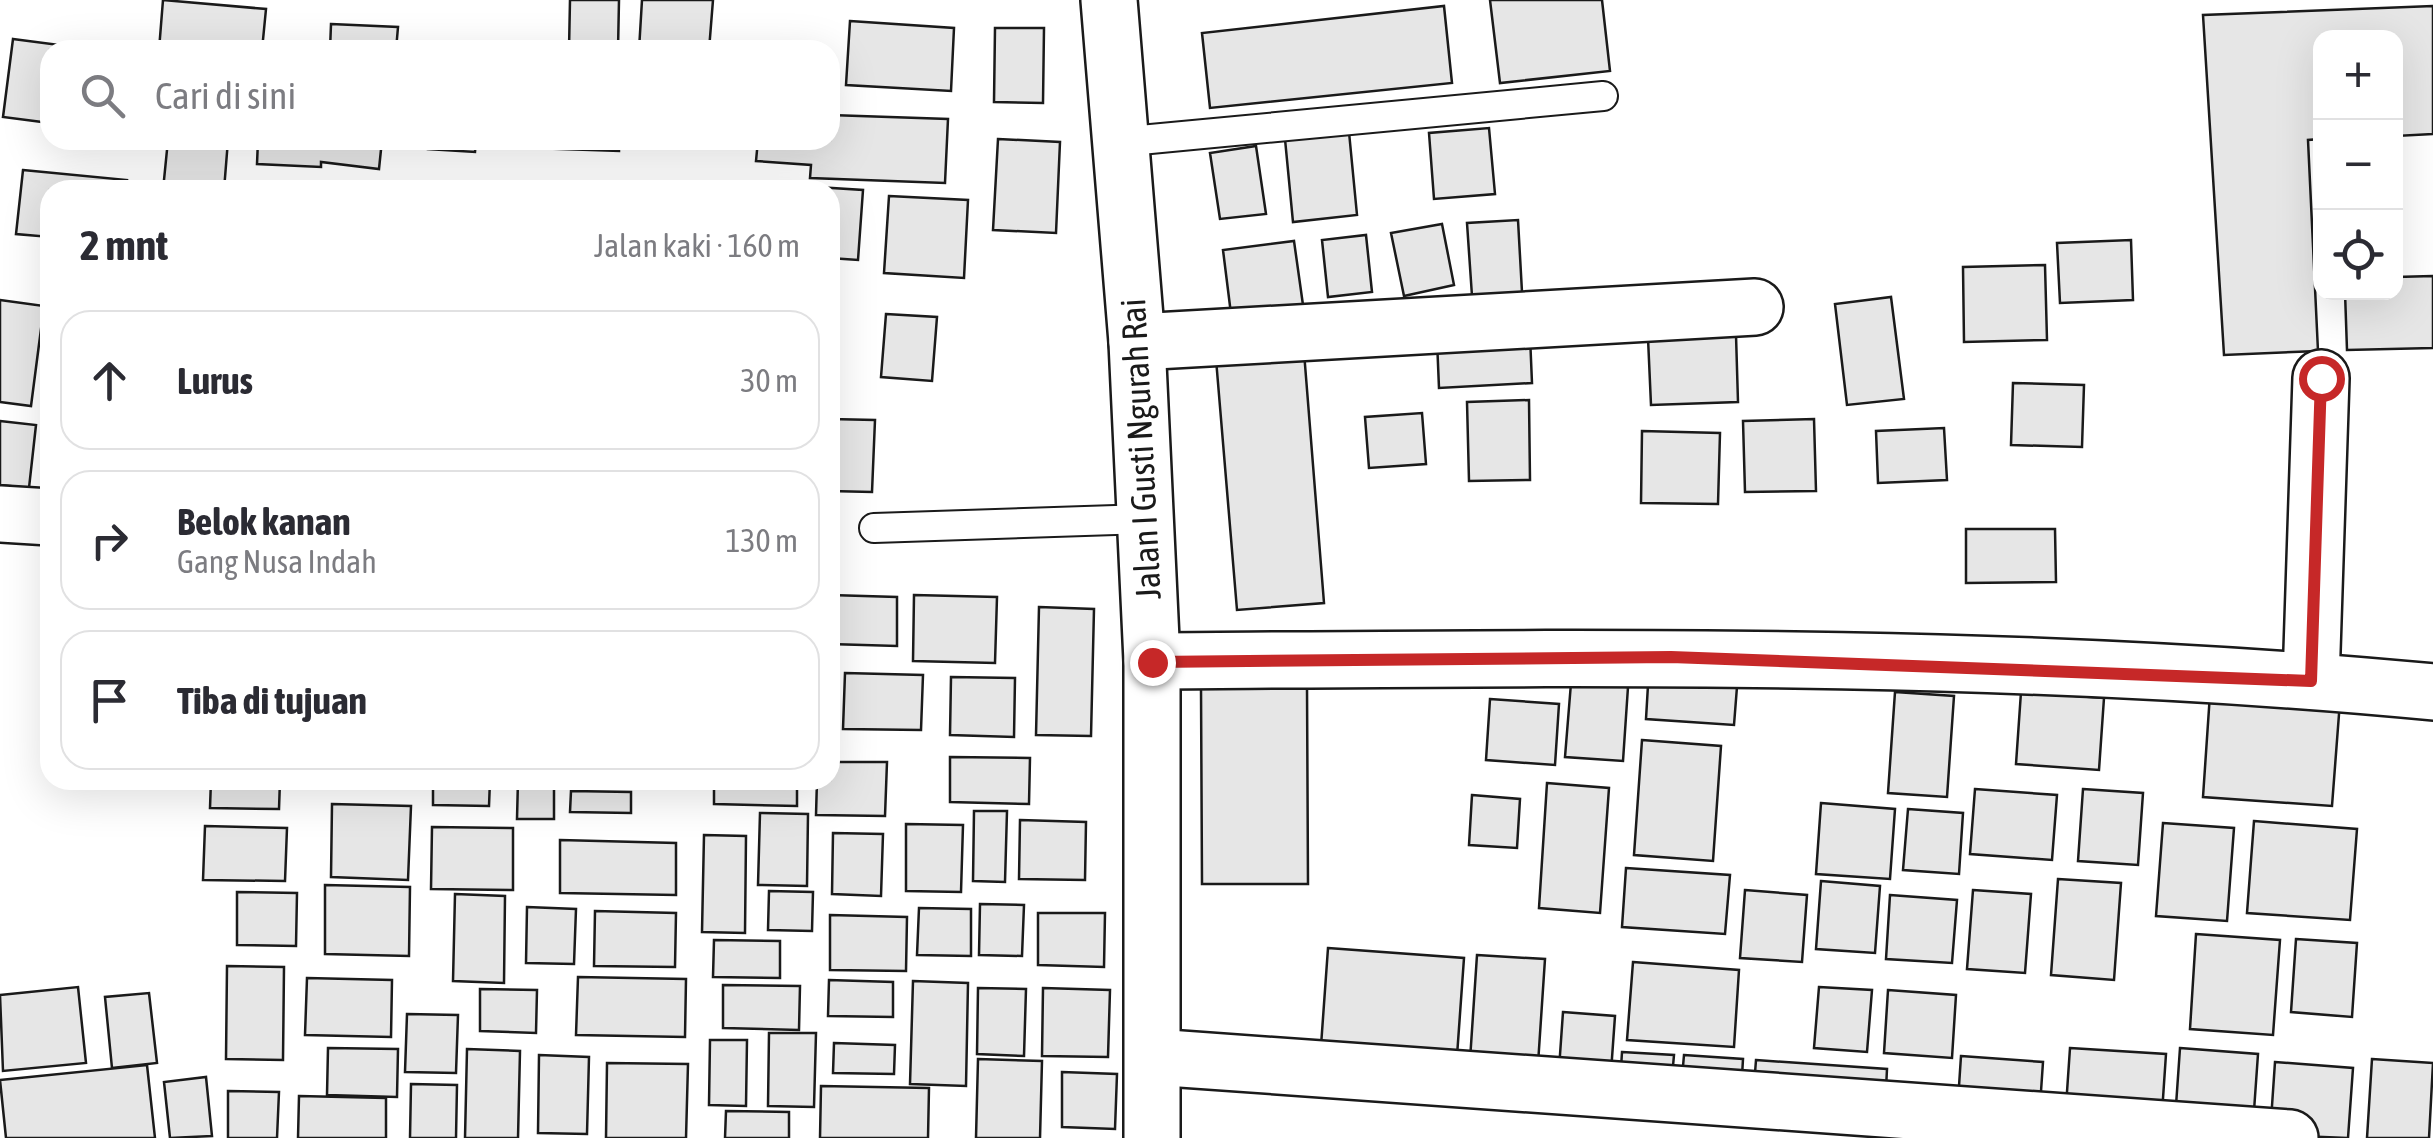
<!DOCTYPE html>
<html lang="id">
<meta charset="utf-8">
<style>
:root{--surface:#fff;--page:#f2f2f3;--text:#2b2b33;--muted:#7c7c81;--line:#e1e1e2}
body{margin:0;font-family:"Asap Condensed",sans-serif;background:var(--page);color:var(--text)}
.controls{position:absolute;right:30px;top:30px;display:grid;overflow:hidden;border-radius:20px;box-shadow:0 10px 40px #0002}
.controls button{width:90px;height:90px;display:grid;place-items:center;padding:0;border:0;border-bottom:2px solid var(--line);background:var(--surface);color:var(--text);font:50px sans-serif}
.stop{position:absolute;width:30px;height:30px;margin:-22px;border:8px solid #c62828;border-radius:50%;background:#fff}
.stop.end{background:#c62828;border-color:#fff;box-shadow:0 2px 10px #0008}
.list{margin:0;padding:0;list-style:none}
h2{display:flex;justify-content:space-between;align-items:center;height:130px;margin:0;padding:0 40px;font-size:42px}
h2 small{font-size:32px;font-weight:400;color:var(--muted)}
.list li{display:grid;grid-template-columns:65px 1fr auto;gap:30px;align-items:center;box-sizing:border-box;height:140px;margin:0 20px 20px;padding:0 20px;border:2px solid var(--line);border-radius:30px}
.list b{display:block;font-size:38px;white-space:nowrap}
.list p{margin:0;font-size:32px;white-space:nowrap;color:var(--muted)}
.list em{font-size:32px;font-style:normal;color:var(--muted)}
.icon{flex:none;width:55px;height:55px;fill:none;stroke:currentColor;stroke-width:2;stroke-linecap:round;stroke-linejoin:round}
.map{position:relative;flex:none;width:2433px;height:1138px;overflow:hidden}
.search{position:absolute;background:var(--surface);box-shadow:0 10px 40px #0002;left:40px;top:40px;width:800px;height:110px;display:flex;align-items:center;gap:25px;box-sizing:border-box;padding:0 35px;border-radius:30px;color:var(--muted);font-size:38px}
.panel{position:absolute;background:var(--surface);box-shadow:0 10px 40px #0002;left:40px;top:180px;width:800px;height:610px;border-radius:30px}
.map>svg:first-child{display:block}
.building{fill:#e6e6e6;stroke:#1a1a1a;stroke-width:2.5}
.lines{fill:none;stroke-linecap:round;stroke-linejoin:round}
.service-casing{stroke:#1a1a1a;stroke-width:32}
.minor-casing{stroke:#1a1a1a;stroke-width:60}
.trunk-casing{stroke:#1a1a1a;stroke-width:60}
.service{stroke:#fff;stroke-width:28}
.minor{stroke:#fff;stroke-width:55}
.trunk{stroke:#fff;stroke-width:55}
.route{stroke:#c62828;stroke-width:12}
.labels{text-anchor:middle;stroke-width:8;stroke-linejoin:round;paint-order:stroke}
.street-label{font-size:35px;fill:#1a1a1a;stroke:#fff}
</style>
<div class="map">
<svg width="2433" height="1138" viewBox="0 0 2433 1138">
<rect width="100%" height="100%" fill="#fff"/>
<!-- building -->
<g class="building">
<polygon points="163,0 266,9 262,50 159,50"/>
<polygon points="570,0 619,0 618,50 569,50"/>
<polygon points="642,0 713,0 709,50 639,50"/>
<polygon points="1490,0 1602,0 1610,71 1500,83"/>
<polygon points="1444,6 1452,83 1210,108 1202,33"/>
<polygon points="2433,6 2433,134 2396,136 2396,38 2320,38 2320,139 2308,140 2318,351 2224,355 2203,15"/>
<polygon points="850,21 954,28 951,91 846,85"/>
<polygon points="331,24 398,27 396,50 330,50"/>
<polygon points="995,28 1044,28 1043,103 994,102"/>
<polygon points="13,39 67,46 66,50 50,50 50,123 3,117"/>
<polygon points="830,115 948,119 945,183 810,178 811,165 756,161 758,140 830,140"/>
<polygon points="1489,128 1495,194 1434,199 1429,133"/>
<polygon points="1349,132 1357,215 1293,222 1285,139"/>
<polygon points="998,139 1060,142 1056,233 993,230"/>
<polygon points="168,140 228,140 224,190 163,190"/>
<polygon points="258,140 382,140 379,169 321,162 321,167 257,164"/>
<polygon points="429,140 476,140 475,152 428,149"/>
<polygon points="499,140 619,140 619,151 499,147"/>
<polygon points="1256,146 1266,214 1220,219 1210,153"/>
<polygon points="23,170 127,180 126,190 50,190 50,237 16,234"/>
<polygon points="769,184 863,190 858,260 830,258 830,190 768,190"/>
<polygon points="889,196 968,200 964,278 884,273"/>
<polygon points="1518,220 1522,292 1472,296 1467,223"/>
<polygon points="1442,224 1454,285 1404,296 1391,233"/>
<polygon points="1366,235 1372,292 1328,297 1322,240"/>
<polygon points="2131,240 2133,300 2060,303 2057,243"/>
<polygon points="1294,241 1303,305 1231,314 1223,250"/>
<polygon points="2045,265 2047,340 1964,342 1963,267"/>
<polygon points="2433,276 2433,348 2347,350 2345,292 2396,292 2396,277"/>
<polygon points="1891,297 1904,399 1847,405 1835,304"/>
<polygon points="0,300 44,306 31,406 0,402"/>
<polygon points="886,314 937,317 932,381 881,377"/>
<polygon points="1736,335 1738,402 1651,405 1648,338"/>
<polygon points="1530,336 1532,383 1439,388 1437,340"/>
<polygon points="1304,352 1324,603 1237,610 1216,359"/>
<polygon points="2013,383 2084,385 2082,447 2011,445"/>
<polygon points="1529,400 1530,480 1469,481 1467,402"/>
<polygon points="1422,413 1426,464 1369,468 1365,417"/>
<polygon points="830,419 875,420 872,492 830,491"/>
<polygon points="1814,419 1816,491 1745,492 1743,421"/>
<polygon points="0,421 36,425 29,488 0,485"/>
<polygon points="1944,428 1947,480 1878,483 1876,431"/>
<polygon points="1642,431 1720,433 1718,504 1641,503"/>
<polygon points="1966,529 2055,529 2056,582 1966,583"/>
<polygon points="830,595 897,597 897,646 830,644"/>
<polygon points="914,595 997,597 995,663 913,661"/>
<polygon points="1039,607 1094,609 1091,736 1036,735"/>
<polygon points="1649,668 1738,674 1734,725 1646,719"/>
<polygon points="845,673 923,675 921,730 843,729"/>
<polygon points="951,677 1015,678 1014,737 950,735"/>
<polygon points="2211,679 2341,688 2332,806 2203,797"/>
<polygon points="1571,683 1628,687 1623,761 1565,757"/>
<polygon points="1307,687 1308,884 1202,884 1201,688"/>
<polygon points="1895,692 1954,696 1947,797 1888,793"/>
<polygon points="2021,692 2104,698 2099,770 2016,764"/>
<polygon points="1490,699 1559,704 1555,765 1486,760"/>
<polygon points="1642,740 1721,746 1713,861 1634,855"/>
<polygon points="950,757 1030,758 1029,804 950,802"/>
<polygon points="830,762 887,762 885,816 816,815 817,780 830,780"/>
<polygon points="211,780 280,780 279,809 210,808"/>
<polygon points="325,780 419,780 419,785 325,783"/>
<polygon points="433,780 490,780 489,806 433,805"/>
<polygon points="518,780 554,780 554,819 517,819"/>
<polygon points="714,780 797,780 797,806 714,804"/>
<polygon points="1547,783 1609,788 1600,913 1539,908"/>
<polygon points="1975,789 2057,795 2052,860 1970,854"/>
<polygon points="2083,789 2143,793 2138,865 2078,861"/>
<polygon points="571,791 631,792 631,813 570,812"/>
<polygon points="1472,795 1520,799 1517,848 1469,845"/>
<polygon points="1821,803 1895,809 1890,879 1816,874"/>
<polygon points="332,804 411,806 408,880 331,877"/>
<polygon points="1908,809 1963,813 1959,874 1903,870"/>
<polygon points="974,811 1007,811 1005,882 973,881"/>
<polygon points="760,813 808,814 807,886 758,885"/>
<polygon points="1020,820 1086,822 1085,880 1019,879"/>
<polygon points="2254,821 2357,829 2350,920 2247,913"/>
<polygon points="2163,823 2234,828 2227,921 2156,916"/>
<polygon points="906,824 963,825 961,892 906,891"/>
<polygon points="205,826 287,828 285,881 203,880"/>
<polygon points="432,827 513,828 513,890 431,889"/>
<polygon points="833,833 883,834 881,896 832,894"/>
<polygon points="704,835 746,836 745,933 702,932"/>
<polygon points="560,840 676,843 676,895 560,893"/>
<polygon points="1626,868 1730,875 1725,934 1622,927"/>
<polygon points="2058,879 2121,883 2114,980 2051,975"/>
<polygon points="1821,881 1880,886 1875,953 1816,949"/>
<polygon points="325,885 410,887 409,956 325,954"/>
<polygon points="1745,890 1807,895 1802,962 1740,958"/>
<polygon points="1973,890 2031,894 2025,973 1967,969"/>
<polygon points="769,891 813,892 812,931 768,930"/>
<polygon points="237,892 297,893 296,946 237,945"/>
<polygon points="455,894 505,896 504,983 453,981"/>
<polygon points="1890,895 1957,900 1952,963 1886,959"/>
<polygon points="980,904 1024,905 1022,956 979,955"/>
<polygon points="527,907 576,909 574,964 526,963"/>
<polygon points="919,908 971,909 971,956 917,955"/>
<polygon points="595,911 676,913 675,967 594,966"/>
<polygon points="1038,913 1105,913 1104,967 1038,965"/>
<polygon points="830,915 907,917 906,971 830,970"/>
<polygon points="2196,934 2280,940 2273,1035 2190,1029"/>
<polygon points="2296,939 2357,943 2352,1017 2291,1012"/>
<polygon points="714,940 780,941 780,978 713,977"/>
<polygon points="1328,948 1464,958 1456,1070 1320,1060"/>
<polygon points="1477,955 1545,959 1537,1079 1469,1075"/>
<polygon points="1633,962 1739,970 1734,1047 1627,1040"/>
<polygon points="227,966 284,967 283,1060 226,1059"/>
<polygon points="578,977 686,979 685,1037 576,1035"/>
<polygon points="307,978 392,980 391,1037 305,1035"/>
<polygon points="829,980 893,982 893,1017 828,1016"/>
<polygon points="913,981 968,983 966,1086 910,1084"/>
<polygon points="723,985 800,986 799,1030 723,1028"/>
<polygon points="78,987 86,1063 3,1071 0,995"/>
<polygon points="1819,987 1872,990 1867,1052 1814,1048"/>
<polygon points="978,988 1026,989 1024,1056 977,1054"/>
<polygon points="1043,988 1110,990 1108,1057 1042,1056"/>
<polygon points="480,989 537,990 536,1033 480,1031"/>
<polygon points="1888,990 1956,995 1952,1058 1884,1053"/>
<polygon points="149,993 157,1063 112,1068 105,997"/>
<polygon points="1563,1012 1615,1016 1611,1072 1559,1069"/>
<polygon points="407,1014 458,1015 456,1073 405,1072"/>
<polygon points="769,1033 816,1033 814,1107 768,1106"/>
<polygon points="710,1040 747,1040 746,1106 709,1105"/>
<polygon points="834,1043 895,1045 894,1074 833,1073"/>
<polygon points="328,1048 398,1049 397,1097 327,1095"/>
<polygon points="2070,1048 2166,1054 2161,1128 2065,1121"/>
<polygon points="2180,1048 2258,1054 2253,1125 2175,1120"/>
<polygon points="467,1049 520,1051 518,1138 465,1138"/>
<polygon points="1622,1052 1674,1055 1671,1088 1620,1084"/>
<polygon points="539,1055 589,1057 587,1134 538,1133"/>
<polygon points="1684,1055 1743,1059 1741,1094 1681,1089"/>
<polygon points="1961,1056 2043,1062 2040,1106 1958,1101"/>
<polygon points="978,1059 1042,1061 1040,1138 976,1138"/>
<polygon points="2372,1059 2433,1063 2429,1138 2367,1138"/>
<polygon points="1756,1060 1887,1069 1885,1109 1753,1099"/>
<polygon points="2275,1062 2353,1068 2348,1138 2270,1135"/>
<polygon points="607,1063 688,1064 686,1138 606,1138"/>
<polygon points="147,1065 155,1138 6,1138 0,1080"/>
<polygon points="1062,1072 1117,1074 1115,1129 1062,1127"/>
<polygon points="206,1077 212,1136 170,1138 164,1082"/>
<polygon points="411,1084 457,1085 456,1138 410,1138"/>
<polygon points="821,1086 929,1088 928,1138 820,1138"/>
<polygon points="228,1091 279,1092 277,1138 228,1138"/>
<polygon points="299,1096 386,1098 386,1138 298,1138"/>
<polygon points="726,1111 789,1112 789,1138 725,1138"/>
</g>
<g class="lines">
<!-- service casing -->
<g class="service-casing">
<g id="service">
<polyline points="1119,142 1603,96"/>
<polyline points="874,528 1146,519"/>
</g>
</g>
<!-- minor casing -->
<g class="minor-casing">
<g id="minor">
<polyline points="1137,342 1755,307"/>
<polyline points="0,514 50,517"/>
<path d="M1152,661c426,-3 856,-10 1281,31"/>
<polyline points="2311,681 2321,378"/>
<polyline points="1153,1057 2290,1138"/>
</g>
</g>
<!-- trunk casing -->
<g class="trunk-casing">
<polyline id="trunk" points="1109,0 1137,342 1152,661 1152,1138"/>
</g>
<!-- service -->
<use href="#service" class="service"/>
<!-- minor -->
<use href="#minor" class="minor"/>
<!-- trunk -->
<use href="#trunk" class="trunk"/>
</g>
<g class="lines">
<!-- route -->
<polyline class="route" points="1152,662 1671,657 2311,681 2321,378"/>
</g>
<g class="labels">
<!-- street labels -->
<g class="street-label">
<text transform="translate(1141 449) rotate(-93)" y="12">Jalan I Gusti Ngurah Rai</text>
</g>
</g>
</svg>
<div class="controls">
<button>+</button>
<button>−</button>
<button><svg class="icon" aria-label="locate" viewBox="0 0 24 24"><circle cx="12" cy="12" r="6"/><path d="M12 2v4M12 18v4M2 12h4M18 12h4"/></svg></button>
</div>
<div class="stop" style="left:2321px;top:378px"></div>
<div class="stop end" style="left:1152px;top:662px"></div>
<div class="search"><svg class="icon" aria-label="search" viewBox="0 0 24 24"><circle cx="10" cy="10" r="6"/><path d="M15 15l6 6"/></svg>Cari di sini</div>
<section class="panel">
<h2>2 mnt<small>Jalan kaki · 160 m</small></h2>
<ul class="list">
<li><svg class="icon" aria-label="ahead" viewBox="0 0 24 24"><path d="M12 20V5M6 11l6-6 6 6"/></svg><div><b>Lurus</b></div><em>30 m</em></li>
<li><svg class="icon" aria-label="right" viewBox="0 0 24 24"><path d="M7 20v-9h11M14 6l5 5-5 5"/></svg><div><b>Belok kanan</b><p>Gang Nusa Indah</p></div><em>130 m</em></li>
<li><svg class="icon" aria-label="arrive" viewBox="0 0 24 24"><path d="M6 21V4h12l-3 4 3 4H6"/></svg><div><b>Tiba di tujuan</b></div></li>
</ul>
</section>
</div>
